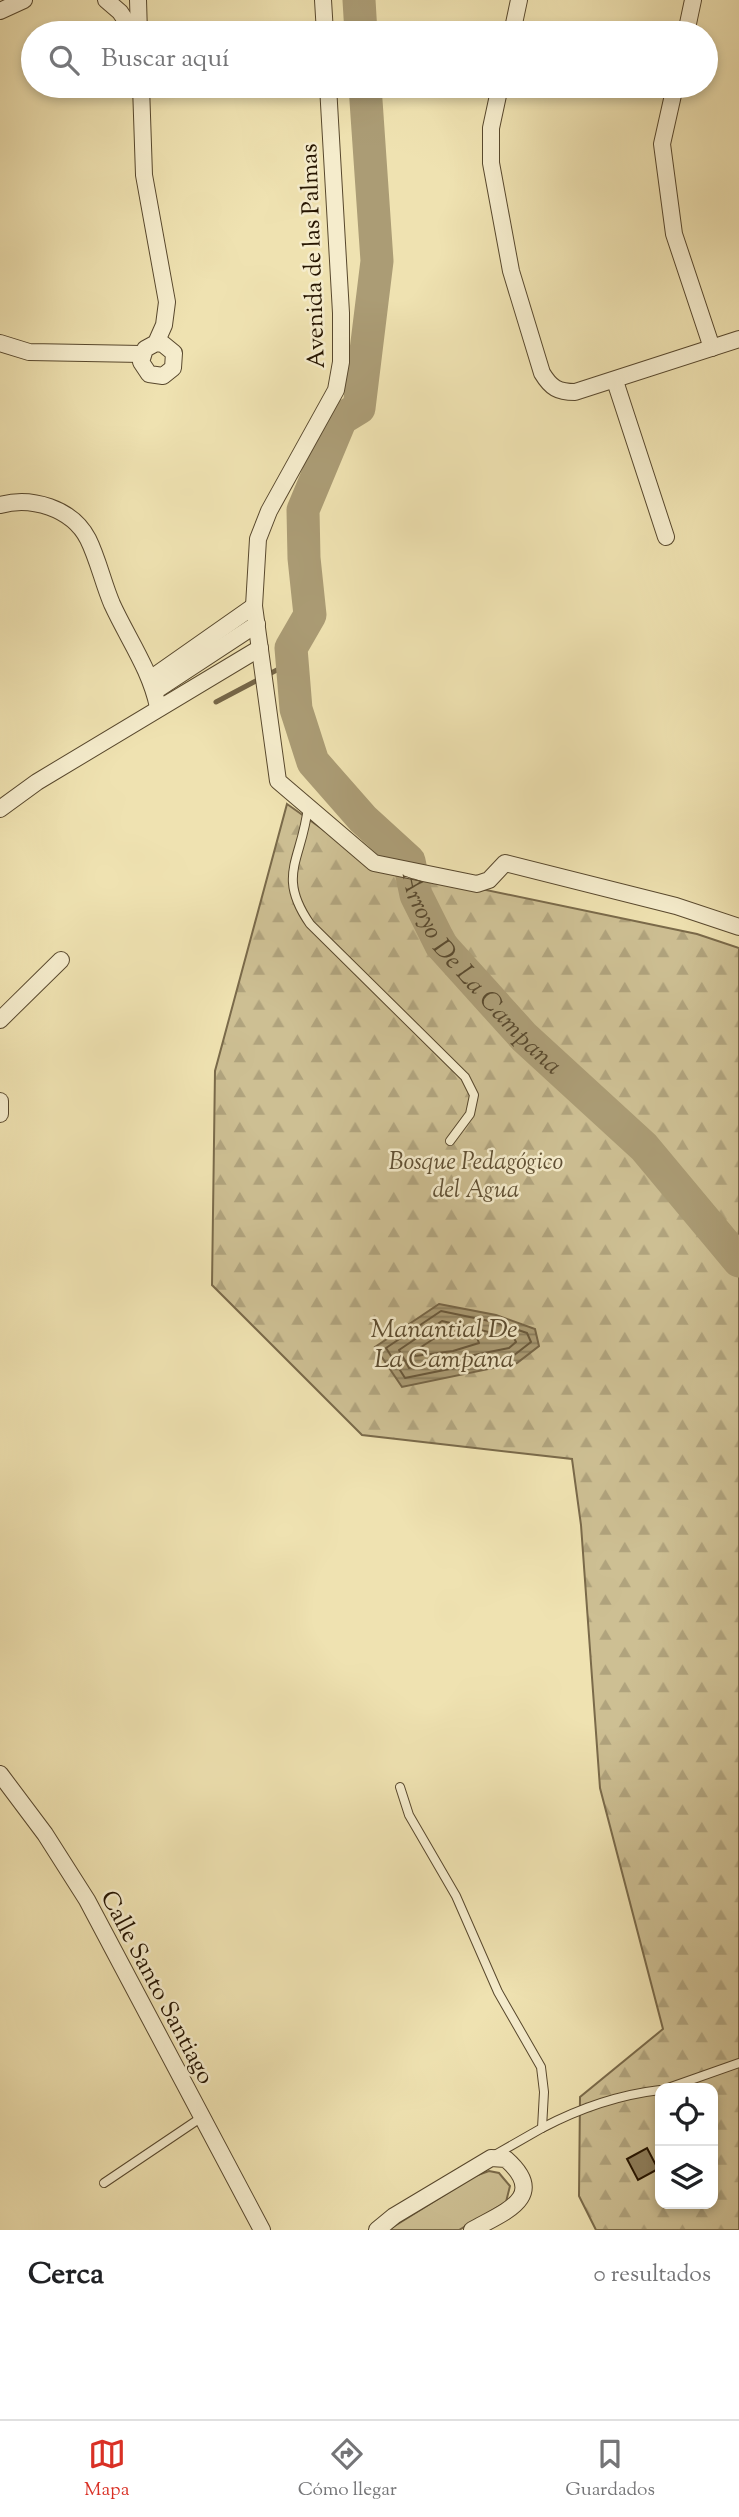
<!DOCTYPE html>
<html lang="es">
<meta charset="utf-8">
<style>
:root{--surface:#fff;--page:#f2f2f2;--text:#202124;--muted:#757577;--line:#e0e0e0;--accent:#d93025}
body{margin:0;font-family:"Sorts Mill Goudy",serif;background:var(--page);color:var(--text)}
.controls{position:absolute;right:21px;bottom:21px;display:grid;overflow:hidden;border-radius:14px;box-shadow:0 4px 10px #0003}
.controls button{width:63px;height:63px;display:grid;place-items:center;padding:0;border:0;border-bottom:2px solid var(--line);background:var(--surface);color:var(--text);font:35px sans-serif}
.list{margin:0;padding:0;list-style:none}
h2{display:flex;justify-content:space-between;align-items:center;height:91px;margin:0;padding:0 28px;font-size:30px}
h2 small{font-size:23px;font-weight:400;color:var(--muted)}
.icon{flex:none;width:38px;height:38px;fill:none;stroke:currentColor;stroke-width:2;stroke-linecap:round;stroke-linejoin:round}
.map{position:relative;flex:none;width:739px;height:2230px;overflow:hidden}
.search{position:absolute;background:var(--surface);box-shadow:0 4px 10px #0003;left:21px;right:21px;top:21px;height:77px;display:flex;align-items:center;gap:18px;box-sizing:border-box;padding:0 24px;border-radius:38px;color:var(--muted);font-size:26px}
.sheet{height:189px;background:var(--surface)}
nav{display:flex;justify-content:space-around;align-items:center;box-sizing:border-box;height:98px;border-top:2px solid var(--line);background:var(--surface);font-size:19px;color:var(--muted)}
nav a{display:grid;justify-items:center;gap:4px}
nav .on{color:var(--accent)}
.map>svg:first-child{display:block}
.green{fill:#cdbf93;stroke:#7a6a4a;stroke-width:2}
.forest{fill:url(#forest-firs);stroke:#7a6a4a;stroke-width:2;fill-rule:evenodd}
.water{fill:url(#water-rules);stroke:#766647;stroke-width:2}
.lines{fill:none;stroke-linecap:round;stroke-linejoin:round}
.shore{stroke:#68583b;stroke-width:2}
.stream{stroke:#766647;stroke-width:5}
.river{stroke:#ab9c75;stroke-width:33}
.building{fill:#8f805d;stroke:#261501;stroke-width:2}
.lane-casing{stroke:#58482d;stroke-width:10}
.street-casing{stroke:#58482d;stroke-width:18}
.lane{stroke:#f5eccc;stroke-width:8}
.street{stroke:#f5eccc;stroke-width:16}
.labels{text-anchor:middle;stroke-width:5;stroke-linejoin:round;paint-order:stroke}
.street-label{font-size:24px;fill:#261501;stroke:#f5eccc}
.park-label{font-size:24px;font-style:italic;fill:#605034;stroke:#f5eccc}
.water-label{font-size:26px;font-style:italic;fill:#5b4b2f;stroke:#f5eccc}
</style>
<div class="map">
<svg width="739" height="2230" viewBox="0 0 739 2230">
<defs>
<pattern id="forest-firs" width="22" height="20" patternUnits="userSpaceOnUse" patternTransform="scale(1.75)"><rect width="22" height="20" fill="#cdbf93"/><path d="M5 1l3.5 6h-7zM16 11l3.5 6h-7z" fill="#b0a37d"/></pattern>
<pattern id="water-rules" width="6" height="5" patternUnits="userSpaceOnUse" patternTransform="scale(1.75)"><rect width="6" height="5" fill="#ab9c75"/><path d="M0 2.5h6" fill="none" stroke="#8b7e5e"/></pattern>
</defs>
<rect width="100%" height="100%" fill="#efe2b1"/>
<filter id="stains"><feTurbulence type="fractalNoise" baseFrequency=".00286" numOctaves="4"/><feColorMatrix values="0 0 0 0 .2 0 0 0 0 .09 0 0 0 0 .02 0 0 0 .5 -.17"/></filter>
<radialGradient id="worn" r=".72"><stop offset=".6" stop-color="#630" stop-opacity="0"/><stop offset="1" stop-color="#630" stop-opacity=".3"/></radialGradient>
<!-- green -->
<polygon class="green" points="489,2171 499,2173 510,2186 506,2202 459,2230 388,2230 475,2176"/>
<!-- forest -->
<path class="forest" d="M287,804l89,63 321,67 42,14v1282h-143l-17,-34 1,-99 83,-68 -63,-241 -19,-263 -9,-66 -210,-24 -150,-150 3,-214zM660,2088h53v116h-53z"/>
<!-- water -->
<polygon class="water" points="439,1304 496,1315 535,1329 539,1346 517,1363 402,1387 375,1347"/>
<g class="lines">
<!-- shore -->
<g class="shore">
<polygon points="441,1311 494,1322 527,1333 531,1342 513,1356 405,1378 386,1348"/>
<polygon points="442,1321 514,1338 516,1342 509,1348 409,1368 399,1350"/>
<polygon points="444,1332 477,1338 479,1343 453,1351 415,1356 415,1351"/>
</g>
<!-- stream -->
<polyline class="stream" points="216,702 292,662"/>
<!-- river -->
<g class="river">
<polyline points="359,0 361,33"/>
<path id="s1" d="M365,86l12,175 -18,147 -18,11 -38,91 1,48 6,57 -19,33 5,61 17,53 50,57 46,42 7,34 25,50 83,92 120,110 95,114"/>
</g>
</g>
<!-- building -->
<polygon class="building" points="647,2148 658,2169 638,2180 627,2159"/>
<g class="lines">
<!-- lane casing -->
<g class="lane-casing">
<g id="lane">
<path d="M308,807c-6,53 -32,68 2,117l155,153 9,18 -4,19 -20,27"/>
<polyline points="400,1787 409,1815 456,1896 498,1992 541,2067 544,2092 542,2128 493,2156"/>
<polyline points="668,2088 739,2063"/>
<path d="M542,2128c38,-20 75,-33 118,-38"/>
<polyline points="104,2183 202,2117"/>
</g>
</g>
<!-- street casing -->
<g class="street-casing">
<g id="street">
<polyline points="106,0 120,12 134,33"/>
<polyline points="138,0 139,33"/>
<polyline points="323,0 325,33"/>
<polyline points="0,11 24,0"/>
<polyline points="512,33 519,0"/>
<polyline points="686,33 693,0"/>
<polyline points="141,86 144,175 167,302 164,325 156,343 145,349 141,362 149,374 163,376 173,368 174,353 163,344 156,343"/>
<polyline points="328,86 341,313 341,362 336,390 269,511 258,539 254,606 278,781 374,863 477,884 489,880 505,863 676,906 739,927"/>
<path d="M500,86l-9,42v35l20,108 31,102c9,15 16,19 33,19l164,-53"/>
<polyline points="675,86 662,144 674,234 712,348"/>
<polyline points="0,343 29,352 142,354"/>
<polyline points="615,381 666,537"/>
<path d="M0,505c31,-9 72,3 88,34 10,20 15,44 24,65 16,35 38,65 46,103"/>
<polyline points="150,679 254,606"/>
<polyline points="155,691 257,624"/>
<polyline points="0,809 37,782 260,648"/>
<polyline points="0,1020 61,960"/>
<polyline points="0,1101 0,1114"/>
<polyline points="0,1774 45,1834 87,1900 262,2230"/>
<path d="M377,2230l17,-14 97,-58 15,1c43,38 -2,53 -34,71"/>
</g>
</g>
<!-- lane -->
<use href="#lane" class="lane"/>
<!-- street -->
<use href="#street" class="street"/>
</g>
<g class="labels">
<!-- street labels -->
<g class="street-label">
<text transform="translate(312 256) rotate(-92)" y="8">Avenida de las Palmas</text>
<text transform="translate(158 1987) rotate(62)" y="8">Calle Santo Santiago</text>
</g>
<!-- park labels -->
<g class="park-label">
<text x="476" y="1169">Bosque Pedagógico<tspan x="476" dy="28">del Agua</tspan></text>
</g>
<!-- water labels -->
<g class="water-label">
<text dy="9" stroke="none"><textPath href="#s1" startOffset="978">Arroyo De La Campana</textPath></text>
<text x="444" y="1337">Manantial De<tspan x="444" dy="30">La Campana</tspan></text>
</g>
</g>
<rect width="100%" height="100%" filter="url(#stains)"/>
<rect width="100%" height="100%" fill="url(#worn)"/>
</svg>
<div class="controls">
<button><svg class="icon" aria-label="locate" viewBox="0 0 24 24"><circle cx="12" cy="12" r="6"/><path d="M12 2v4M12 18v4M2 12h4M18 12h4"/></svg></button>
<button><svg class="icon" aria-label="layers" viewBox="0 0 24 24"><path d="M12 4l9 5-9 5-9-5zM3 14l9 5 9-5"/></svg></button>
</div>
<div class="search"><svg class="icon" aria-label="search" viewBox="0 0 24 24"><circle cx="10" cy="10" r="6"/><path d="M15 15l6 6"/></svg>Buscar aquí</div>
</div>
<section class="sheet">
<h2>Cerca<small>0 resultados</small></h2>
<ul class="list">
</ul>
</section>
<nav>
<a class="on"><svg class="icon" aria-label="map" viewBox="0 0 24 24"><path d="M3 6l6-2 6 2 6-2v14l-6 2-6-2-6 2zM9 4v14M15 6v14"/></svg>Mapa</a>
<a><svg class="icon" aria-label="directions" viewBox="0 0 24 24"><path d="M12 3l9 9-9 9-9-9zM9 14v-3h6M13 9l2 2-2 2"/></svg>Cómo llegar</a>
<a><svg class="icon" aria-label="saved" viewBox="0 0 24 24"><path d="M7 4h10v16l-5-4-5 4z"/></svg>Guardados</a>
</nav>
